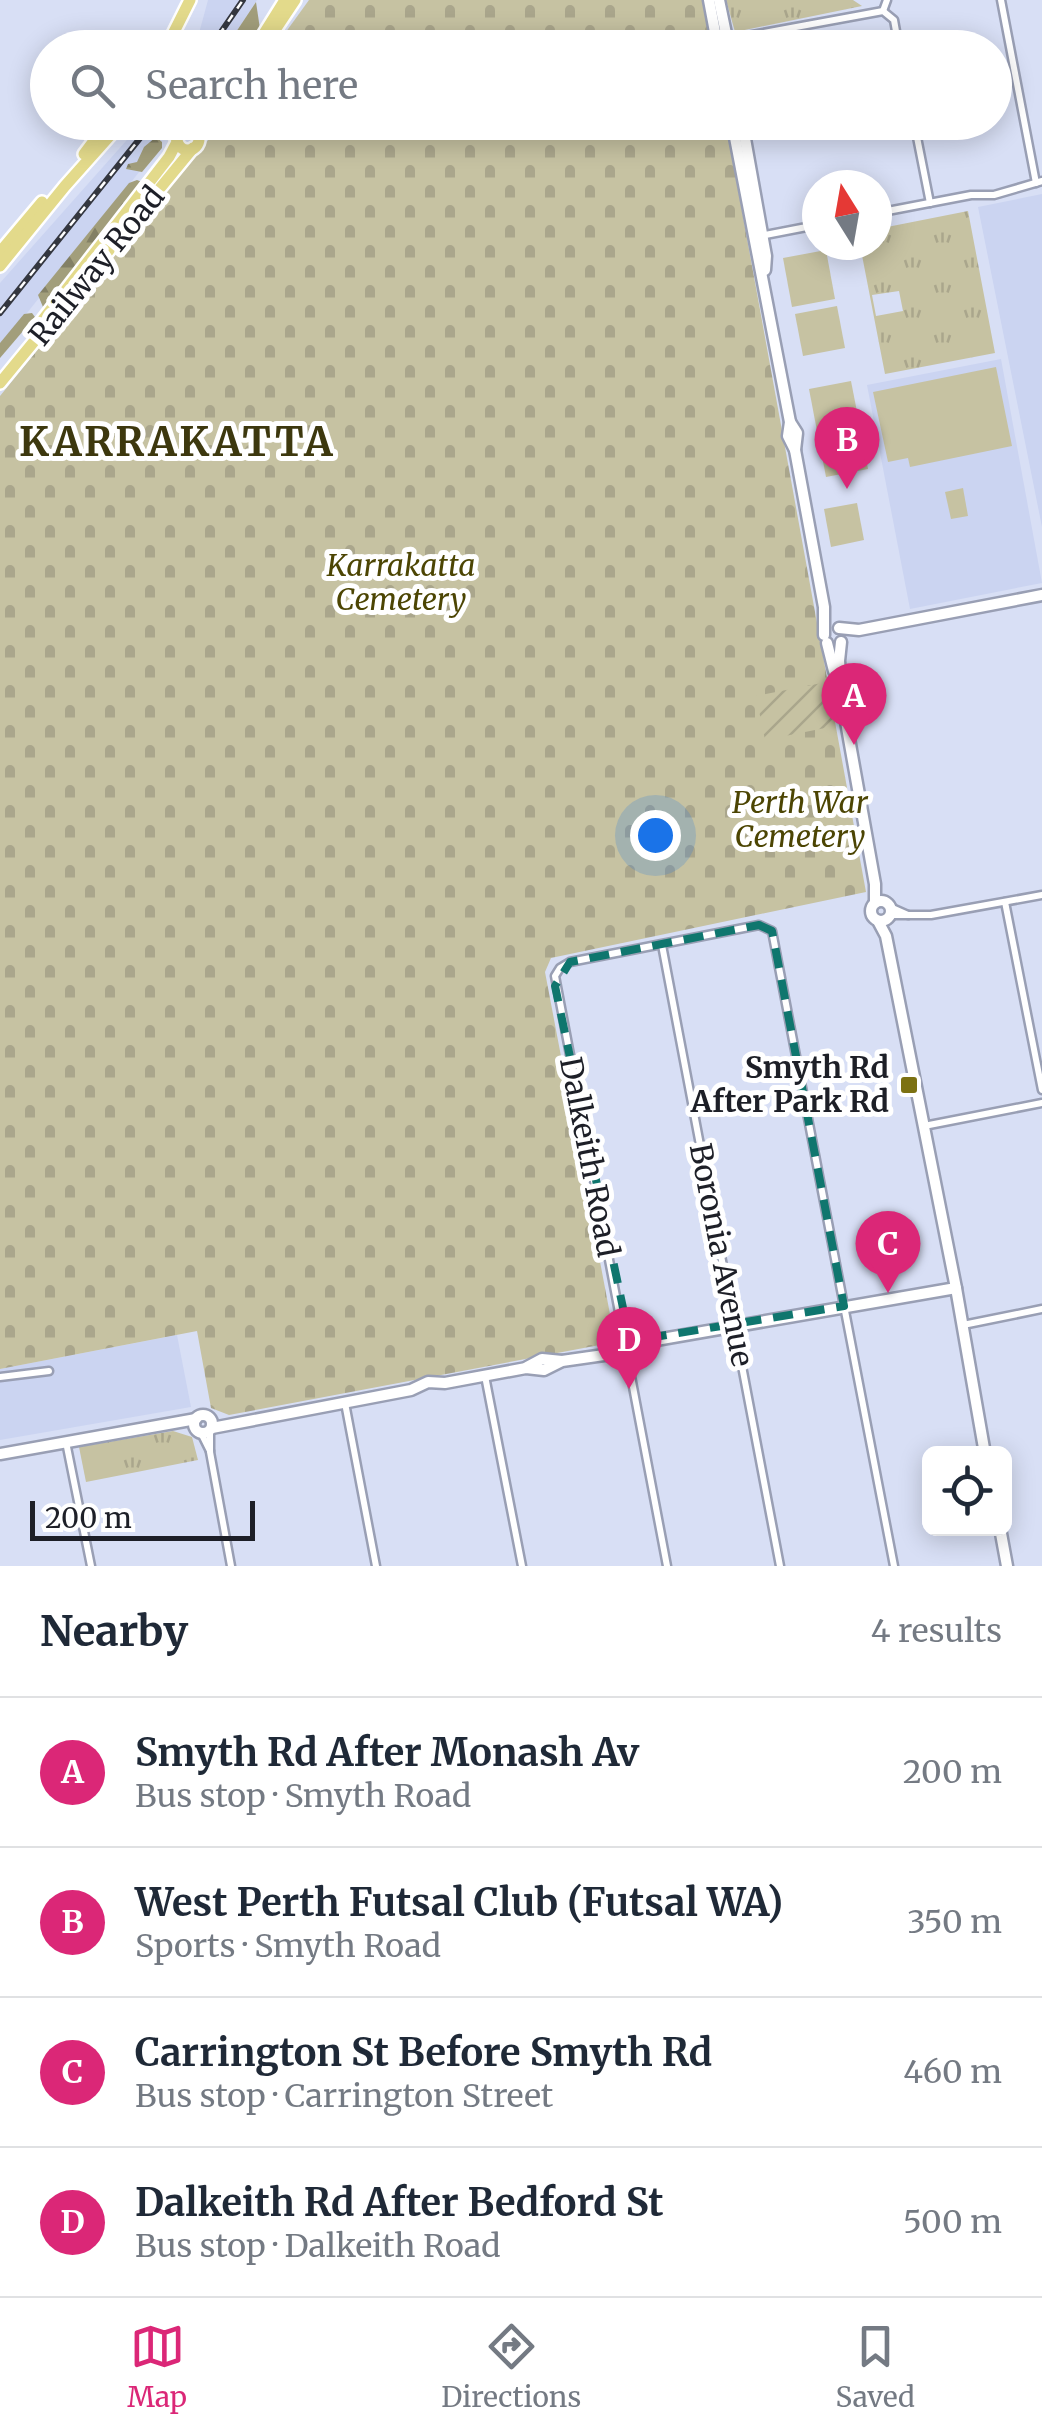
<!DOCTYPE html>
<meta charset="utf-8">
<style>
:root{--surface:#fff;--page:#f6f6f7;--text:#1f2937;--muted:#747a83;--line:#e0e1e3;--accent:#db2777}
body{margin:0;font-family:Merriweather,serif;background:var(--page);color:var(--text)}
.controls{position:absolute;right:30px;bottom:30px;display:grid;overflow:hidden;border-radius:15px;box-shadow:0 5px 25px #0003}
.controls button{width:90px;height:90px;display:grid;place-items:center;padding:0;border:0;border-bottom:2px solid var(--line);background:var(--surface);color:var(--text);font:50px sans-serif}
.compass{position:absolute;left:802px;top:170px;width:90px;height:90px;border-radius:50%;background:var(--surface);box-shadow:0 5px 25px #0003;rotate:349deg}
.scale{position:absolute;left:30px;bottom:25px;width:225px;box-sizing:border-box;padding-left:10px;border:5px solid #1d1f27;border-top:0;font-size:28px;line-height:35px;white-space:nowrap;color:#1d1f27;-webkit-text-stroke:8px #fff;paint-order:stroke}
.you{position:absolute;left:655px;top:835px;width:35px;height:35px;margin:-25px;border:8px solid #fff;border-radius:50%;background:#1a73e8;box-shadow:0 0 0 15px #1a73e833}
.badge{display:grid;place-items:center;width:65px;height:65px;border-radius:50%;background:var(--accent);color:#fff;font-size:32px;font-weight:700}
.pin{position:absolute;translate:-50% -82px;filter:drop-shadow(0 2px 5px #0008)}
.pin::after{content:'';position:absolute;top:52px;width:35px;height:30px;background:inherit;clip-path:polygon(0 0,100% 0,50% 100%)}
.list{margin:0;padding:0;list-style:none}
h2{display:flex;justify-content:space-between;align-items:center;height:130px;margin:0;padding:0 40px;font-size:42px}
h2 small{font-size:32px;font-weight:400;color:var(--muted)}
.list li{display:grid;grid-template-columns:65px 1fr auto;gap:30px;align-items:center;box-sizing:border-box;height:150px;padding:0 40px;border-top:2px solid var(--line)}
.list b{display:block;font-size:38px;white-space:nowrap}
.list p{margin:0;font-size:32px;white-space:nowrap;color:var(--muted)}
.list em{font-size:32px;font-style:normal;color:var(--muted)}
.icon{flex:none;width:55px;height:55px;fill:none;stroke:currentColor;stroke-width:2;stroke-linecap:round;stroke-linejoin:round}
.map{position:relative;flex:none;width:1042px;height:1566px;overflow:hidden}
.search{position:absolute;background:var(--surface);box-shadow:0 5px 25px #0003;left:30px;right:30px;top:30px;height:110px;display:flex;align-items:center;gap:25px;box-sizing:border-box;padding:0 35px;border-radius:55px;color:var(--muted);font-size:38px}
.sheet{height:730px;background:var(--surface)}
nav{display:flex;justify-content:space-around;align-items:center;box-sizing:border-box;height:140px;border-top:2px solid var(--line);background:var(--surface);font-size:28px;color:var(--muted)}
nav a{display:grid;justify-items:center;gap:5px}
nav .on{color:var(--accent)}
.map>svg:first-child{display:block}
.built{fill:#cbd4f1}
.grass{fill:url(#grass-tufts);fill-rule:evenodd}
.forest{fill:url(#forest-firs)}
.cemetery{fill:url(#cemetery-stones)}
.garden{fill:url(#garden-furrows)}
.pitch{fill:#c6c2a2}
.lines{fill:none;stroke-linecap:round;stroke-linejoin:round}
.street-casing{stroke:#999fb4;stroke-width:11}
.secondary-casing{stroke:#999fb4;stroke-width:15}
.primary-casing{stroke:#fff;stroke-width:16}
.street{stroke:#fff;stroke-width:6}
.secondary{stroke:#fff;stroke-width:10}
.primary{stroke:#e3da8b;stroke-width:11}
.rail-casing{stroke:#343740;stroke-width:6}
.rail{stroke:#fff;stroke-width:2.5;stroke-dasharray:8;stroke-linecap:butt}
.marked{fill:none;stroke:#0f766e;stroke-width:8;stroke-dasharray:20 12;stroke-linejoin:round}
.poi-dot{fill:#7c7112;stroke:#fff;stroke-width:4}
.labels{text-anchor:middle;stroke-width:10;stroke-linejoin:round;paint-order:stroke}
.street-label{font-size:30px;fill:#1d1f27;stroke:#fff}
.park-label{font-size:30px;font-style:italic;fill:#4c4503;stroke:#fff}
.poi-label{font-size:30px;font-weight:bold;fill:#1d1f27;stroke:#fff;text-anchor:end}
.district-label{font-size:40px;font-weight:bold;letter-spacing:2.5px;fill:#3d380e;stroke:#fff}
</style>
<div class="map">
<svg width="1042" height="1566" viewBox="0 0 1042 1566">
<defs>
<pattern id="grass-tufts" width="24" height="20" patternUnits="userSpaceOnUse" patternTransform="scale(2.5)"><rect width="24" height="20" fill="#c6c2a2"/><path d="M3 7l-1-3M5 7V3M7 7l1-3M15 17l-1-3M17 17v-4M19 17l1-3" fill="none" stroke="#aaa68c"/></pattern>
<pattern id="forest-firs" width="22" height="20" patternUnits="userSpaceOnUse" patternTransform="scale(2.5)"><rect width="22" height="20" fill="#a29e7b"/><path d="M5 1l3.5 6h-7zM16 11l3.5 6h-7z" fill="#838065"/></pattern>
<pattern id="cemetery-stones" width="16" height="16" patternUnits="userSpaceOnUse" patternTransform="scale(2.5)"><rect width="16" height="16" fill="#c6c2a2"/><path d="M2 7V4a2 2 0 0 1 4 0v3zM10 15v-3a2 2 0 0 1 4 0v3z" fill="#aaa68c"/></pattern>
<pattern id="garden-furrows" width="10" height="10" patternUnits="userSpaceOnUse" patternTransform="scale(2.5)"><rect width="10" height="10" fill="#c6c2a2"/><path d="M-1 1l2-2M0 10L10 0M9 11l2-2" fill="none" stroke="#aaa68c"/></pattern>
</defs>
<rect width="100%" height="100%" fill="#d8dff5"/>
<!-- built -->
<g class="built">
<polygon points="208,0 257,0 236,32 237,47 195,48"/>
<polygon points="142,123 158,123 164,129 155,152 0,347 0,283"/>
<polygon points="1042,194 1042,527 978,207"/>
<polygon points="1001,359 1042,583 910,609 867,385"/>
<polygon points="177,1335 191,1407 0,1440 0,1369"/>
</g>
<!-- grass -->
<g class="grass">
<polygon points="726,0 853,0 862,6 735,32"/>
<path d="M968,211l27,142 -110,21 -25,-129h17v-16zM899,291l4,20 -27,5 -4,-21z"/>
<polygon points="173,1431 192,1437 198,1460 86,1482 79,1447"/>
</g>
<!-- forest -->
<g class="forest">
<polygon points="256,2 260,29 247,47 237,47 236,32"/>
<polygon points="156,137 162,142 162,148 142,172 126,169 128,164 137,162 144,147"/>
<polygon points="137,180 142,182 138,189 43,307 38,295 129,183"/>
<polygon points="32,313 35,317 0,358 0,343 24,314"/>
</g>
<!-- cemetery -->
<g class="cemetery">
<polygon points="309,0 703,0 712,47 275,47"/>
<polygon points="222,123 726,123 866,892 551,958 545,972 613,1330 605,1344 229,1415 211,1408 197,1331 0,1369 0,396"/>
</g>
<!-- garden -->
<polygon class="garden" points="827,682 835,726 765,740 756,696"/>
<!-- pitch -->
<g class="pitch">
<polygon points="826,250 835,299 792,307 783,258"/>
<polygon points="837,306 845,348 803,356 795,314"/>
<polygon points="996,367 1012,446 910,467 908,458 888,462 873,392"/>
<polygon points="851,381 859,422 817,431 809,389"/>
<polygon points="860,427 868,469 826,477 818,435"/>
<polygon points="963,488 968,516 951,519 945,492"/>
<polygon points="857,503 864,540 831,547 824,509"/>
</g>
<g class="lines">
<!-- street casing -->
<g class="street-casing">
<g id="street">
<polyline points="1001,0 1036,183"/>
<polyline points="883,11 887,0"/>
<polyline points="725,40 883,11 894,20 899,48"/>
<polyline points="914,122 930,203"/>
<polyline points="740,131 788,122"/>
<polyline points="877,213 971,195 994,195 1042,181"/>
<polyline points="760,236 817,225"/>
<polyline points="1005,902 1042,1090"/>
<polyline points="890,907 908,915"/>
<polyline points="890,915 931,915 1042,895"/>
<polyline points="662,945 780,1566"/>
<polyline points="924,1126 1042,1103"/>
<polyline points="963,1325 1042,1309"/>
<polyline points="621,1341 622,1328 555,976 560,968 570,962 759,925 772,931 894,1566"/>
<polyline points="623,1357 630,1371 667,1566"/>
<polyline points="485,1376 522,1566"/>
<polyline points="0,1377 49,1371"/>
<polyline points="345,1403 376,1566"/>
<polyline points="210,1430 210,1452 231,1566"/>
<polyline points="201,1433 210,1451"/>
<polyline points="66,1442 91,1566"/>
</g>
</g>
<!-- secondary casing -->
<g class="secondary-casing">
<g id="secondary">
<polyline points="709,0 718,48"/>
<polyline points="719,0 729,48"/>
<polyline points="732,122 790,422 788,436 795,450 824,607 824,635"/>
<polyline points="742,122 766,256 765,270"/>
<polyline points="790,422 797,433 795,450"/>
<polyline points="839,628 859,630 1042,595"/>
<polyline points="841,642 839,661 843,705 875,884 875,903"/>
<polyline points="827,643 834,671"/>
<circle cx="881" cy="911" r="10"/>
<polyline points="878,921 886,936 956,1288 985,1454"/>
<circle cx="626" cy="1349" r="9"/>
<polyline points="633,1344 956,1288"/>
<polyline points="527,1367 542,1359 562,1361"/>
<circle cx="203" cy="1424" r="9"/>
<polyline points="212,1428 411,1390 428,1382 445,1383 526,1368 544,1370 562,1361 618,1353"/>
<polyline points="0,1454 196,1419"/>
<polyline points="1000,1528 1007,1566"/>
</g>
</g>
<!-- primary casing -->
<g class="primary-casing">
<g id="primary">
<polyline points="166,48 190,0"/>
<polyline points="255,48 285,0"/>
<polyline points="263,48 295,0"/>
<polyline points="164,122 177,139"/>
<circle cx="188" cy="139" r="11"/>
<polyline points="84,154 108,122"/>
<polyline points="0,252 42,202"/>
<polyline points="0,266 65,186 122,122"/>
<polyline points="38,326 169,157 177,142"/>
<polyline points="0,383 193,148"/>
</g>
</g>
<!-- street -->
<use href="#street" class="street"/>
<!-- secondary -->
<use href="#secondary" class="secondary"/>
<!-- primary -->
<use href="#primary" class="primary"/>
<!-- rail casing -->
<g class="rail-casing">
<g id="rail">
<polyline points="210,48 243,0"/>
<polyline points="0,313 153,122"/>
</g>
</g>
<!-- rail -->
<use href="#rail" class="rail"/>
</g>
<!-- marked area -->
<path class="marked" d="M759,925l13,6 72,375 -214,35 -75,-355 15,-24z"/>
<!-- markers -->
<rect class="poi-dot" x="899" y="1075" width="20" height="20" rx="5"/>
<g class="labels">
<!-- street labels -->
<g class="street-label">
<text transform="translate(97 266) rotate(-51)" y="10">Railway Road</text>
<text transform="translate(589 1157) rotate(79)" y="10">Dalkeith Road</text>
<text transform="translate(721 1255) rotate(79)" y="10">Boronia Avenue</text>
</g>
<!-- park labels -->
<g class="park-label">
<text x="401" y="576">Karrakatta<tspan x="401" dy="34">Cemetery</tspan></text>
<text x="800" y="813">Perth War<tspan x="800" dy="34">Cemetery</tspan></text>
</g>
<!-- poi labels -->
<g class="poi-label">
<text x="889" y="1078">Smyth Rd<tspan x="889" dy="34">After Park Rd</tspan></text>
</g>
<!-- district labels -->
<g class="district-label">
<text x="177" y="456">KARRAKATTA</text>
</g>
</g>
</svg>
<div class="controls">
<button><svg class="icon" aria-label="locate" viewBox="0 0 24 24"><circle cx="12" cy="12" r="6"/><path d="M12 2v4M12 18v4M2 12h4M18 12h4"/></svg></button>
</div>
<svg class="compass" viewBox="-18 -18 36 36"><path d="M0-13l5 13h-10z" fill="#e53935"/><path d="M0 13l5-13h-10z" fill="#747a83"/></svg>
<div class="scale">200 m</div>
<div class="you"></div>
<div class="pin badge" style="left:854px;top:745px">A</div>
<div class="pin badge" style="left:847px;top:489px">B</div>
<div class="pin badge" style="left:888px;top:1293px">C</div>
<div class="pin badge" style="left:629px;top:1389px">D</div>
<div class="search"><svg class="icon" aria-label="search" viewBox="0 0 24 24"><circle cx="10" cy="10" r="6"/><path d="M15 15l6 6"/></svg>Search here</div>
</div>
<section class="sheet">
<h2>Nearby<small>4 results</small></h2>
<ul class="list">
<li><span class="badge">A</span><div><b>Smyth Rd After Monash Av</b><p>Bus stop · Smyth Road</p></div><em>200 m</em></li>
<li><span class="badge">B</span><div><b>West Perth Futsal Club (Futsal WA)</b><p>Sports · Smyth Road</p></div><em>350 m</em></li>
<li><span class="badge">C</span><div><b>Carrington St Before Smyth Rd</b><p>Bus stop · Carrington Street</p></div><em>460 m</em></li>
<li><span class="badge">D</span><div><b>Dalkeith Rd After Bedford St</b><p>Bus stop · Dalkeith Road</p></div><em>500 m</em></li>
</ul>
</section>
<nav>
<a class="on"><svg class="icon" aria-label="map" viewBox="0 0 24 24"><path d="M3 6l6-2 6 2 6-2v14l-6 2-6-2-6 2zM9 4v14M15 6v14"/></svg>Map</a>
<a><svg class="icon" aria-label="directions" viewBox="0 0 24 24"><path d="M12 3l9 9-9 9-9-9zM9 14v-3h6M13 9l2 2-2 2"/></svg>Directions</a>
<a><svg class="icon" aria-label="saved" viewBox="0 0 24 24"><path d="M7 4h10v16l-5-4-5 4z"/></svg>Saved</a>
</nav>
